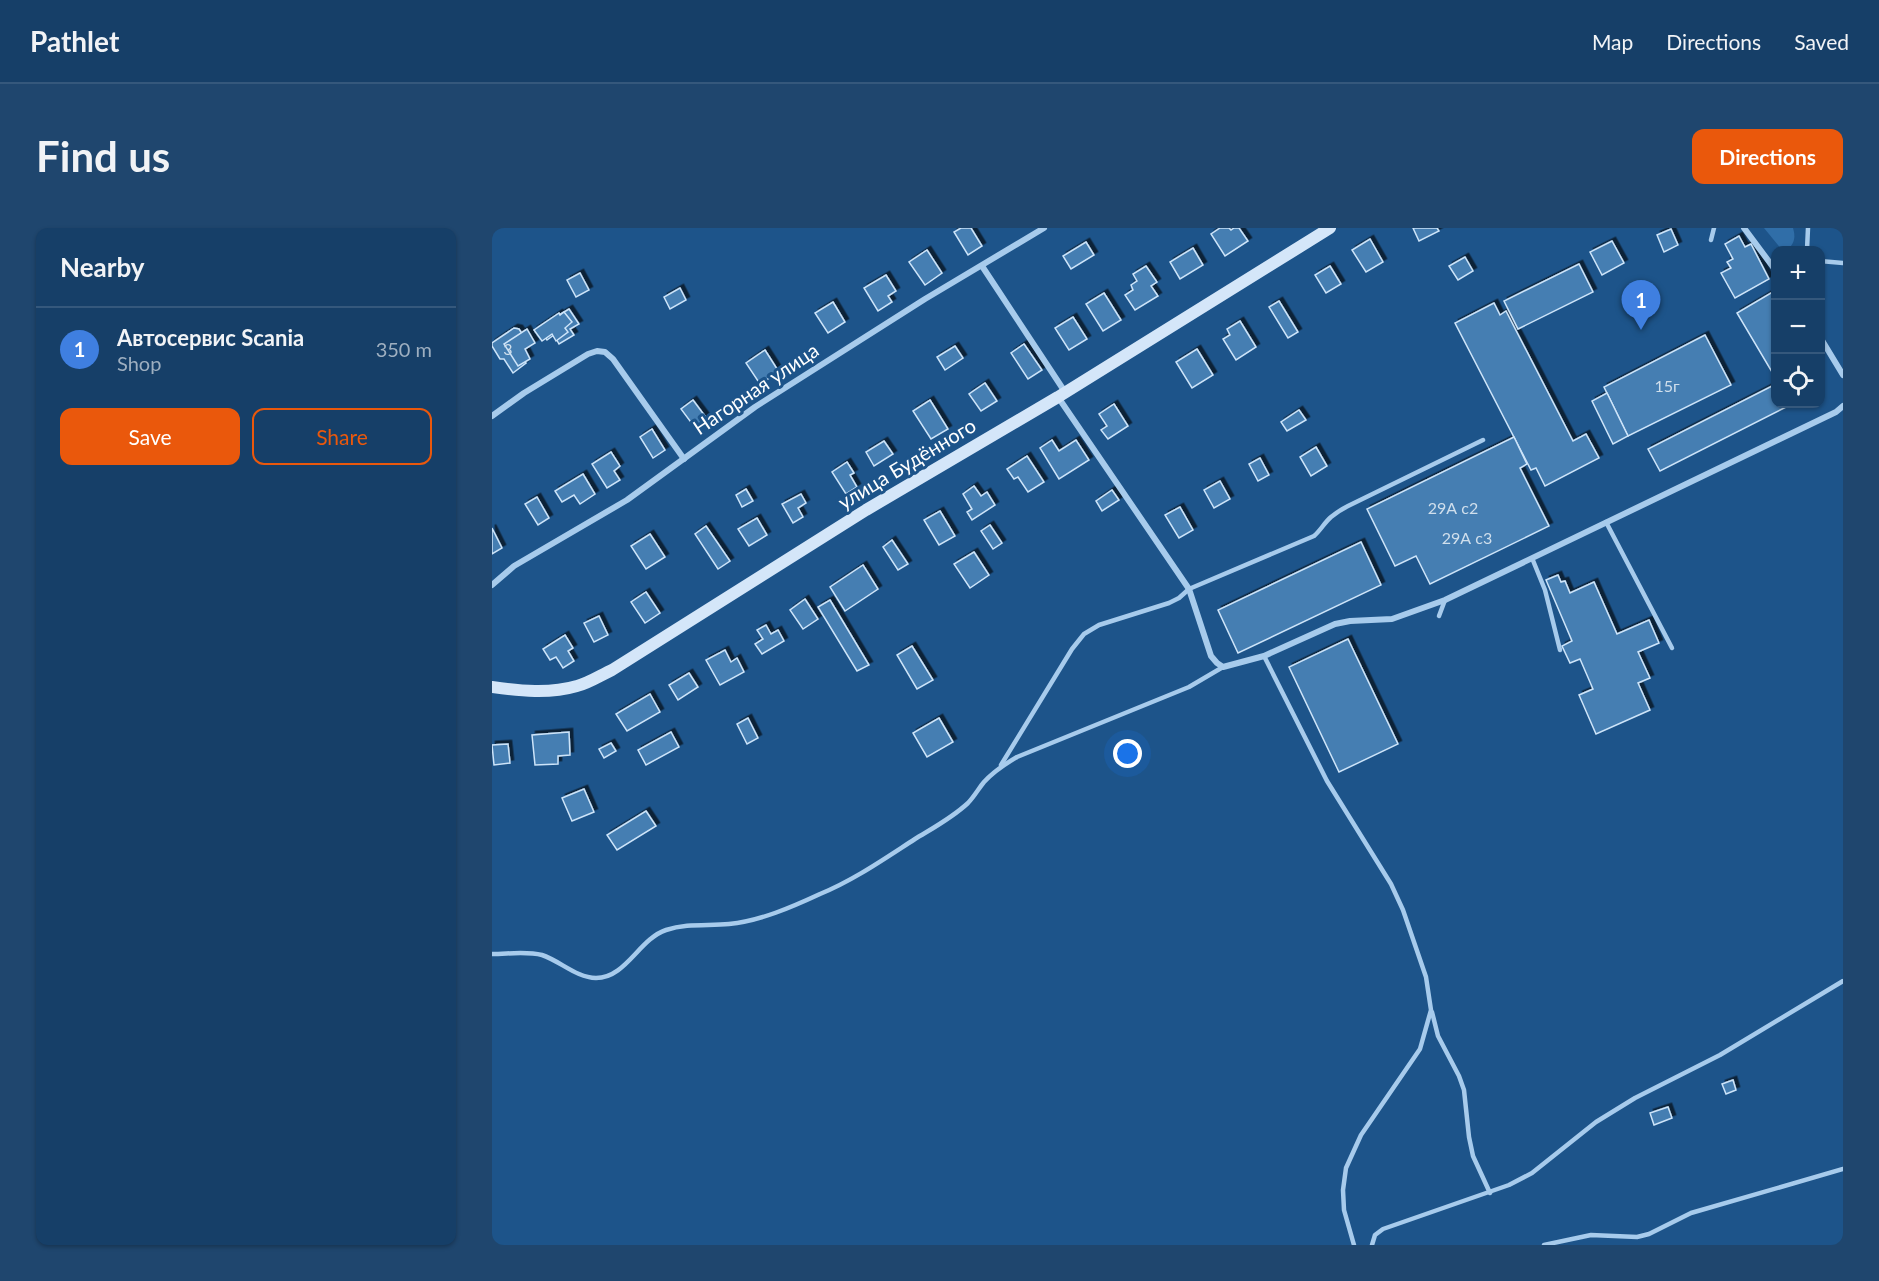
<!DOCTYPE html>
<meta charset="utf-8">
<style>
:root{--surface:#163f68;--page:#1f466e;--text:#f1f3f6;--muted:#9eafc0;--line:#35587c;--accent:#ea580c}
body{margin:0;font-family:Lato,sans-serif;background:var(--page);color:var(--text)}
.controls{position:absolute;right:18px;top:18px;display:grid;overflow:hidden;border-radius:12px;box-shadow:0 2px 4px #0004}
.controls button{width:54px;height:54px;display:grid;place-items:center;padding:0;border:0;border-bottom:2px solid var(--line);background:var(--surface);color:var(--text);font:30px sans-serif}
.you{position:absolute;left:636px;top:526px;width:21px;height:21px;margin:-15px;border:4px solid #fff;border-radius:50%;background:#1a73e8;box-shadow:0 0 0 9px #1a73e833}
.badge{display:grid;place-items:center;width:39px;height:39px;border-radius:50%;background:var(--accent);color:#fff;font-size:20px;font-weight:700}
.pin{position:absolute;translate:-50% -50px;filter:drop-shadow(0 2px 3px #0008)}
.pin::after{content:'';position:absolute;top:32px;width:21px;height:18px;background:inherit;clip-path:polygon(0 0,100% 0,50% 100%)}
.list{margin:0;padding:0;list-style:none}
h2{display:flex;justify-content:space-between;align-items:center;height:78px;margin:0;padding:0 24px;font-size:26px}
h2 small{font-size:20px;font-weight:400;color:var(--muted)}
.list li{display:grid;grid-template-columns:39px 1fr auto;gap:18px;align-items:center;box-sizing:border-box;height:84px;padding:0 24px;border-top:2px solid var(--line)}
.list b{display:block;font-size:22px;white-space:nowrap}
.list p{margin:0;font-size:20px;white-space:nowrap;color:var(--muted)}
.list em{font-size:20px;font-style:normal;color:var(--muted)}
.actions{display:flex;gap:12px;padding:18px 24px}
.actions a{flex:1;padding:14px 0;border:2px solid var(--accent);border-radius:12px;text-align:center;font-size:21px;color:var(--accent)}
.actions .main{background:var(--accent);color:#fff}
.icon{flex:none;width:33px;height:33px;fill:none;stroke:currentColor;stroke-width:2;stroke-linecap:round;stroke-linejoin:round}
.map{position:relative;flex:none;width:1351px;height:1017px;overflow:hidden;border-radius:12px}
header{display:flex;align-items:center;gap:36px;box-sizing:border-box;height:84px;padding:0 30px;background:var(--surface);border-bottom:2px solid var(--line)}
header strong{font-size:28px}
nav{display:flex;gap:33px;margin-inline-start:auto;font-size:21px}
.intro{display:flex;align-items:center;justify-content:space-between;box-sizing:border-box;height:144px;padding:0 36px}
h1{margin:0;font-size:42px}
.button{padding:15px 27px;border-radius:12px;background:var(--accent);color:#fff;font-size:21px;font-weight:700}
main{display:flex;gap:36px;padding:0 36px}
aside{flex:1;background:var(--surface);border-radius:12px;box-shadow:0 2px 4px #0004}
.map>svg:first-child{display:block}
.green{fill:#306ea8}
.building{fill:#457eb2;stroke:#cde4f9;stroke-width:1.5;filter:url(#shadow)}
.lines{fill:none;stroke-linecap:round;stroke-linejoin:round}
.service{stroke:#a7cbec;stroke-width:4.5}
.minor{stroke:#a7cbec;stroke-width:6}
.secondary{stroke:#d4e6f9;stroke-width:12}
.labels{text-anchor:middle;stroke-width:6;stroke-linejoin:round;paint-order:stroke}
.number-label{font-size:16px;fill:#d0dfec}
.street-label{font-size:20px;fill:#fff;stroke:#1d548a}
</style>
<header>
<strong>Pathlet</strong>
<nav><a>Map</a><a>Directions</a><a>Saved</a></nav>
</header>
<div class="intro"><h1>Find us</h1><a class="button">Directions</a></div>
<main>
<aside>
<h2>Nearby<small></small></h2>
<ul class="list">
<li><span class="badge" style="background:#3f7fe0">1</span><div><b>Автосервис Scania</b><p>Shop</p></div><em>350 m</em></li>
</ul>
<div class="actions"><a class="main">Save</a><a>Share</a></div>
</aside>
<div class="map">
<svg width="1351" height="1017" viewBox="0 0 1351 1017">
<defs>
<filter id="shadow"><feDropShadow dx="3.5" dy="-3.5" stdDeviation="0" flood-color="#0009"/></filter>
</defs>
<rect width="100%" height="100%" fill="#1d548a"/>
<!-- green -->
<path class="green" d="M1272,0h29c3,10 1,16 -6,22h-5z"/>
<!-- building -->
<g class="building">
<polygon points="469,0 479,0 490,18 476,27 462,4"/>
<polygon points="728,0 737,0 739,2 742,0 747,0 756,13 733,28 719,6"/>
<polygon points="921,0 945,0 947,3 927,13"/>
<polygon points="1179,1 1186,17 1172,24 1165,7"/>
<polygon points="1247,8 1253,19 1259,16 1277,51 1243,70 1229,45 1239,40 1235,34 1241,31 1233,16"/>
<polygon points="878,11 891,34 874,44 860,22"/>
<polygon points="1120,13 1132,35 1110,47 1098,24"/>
<polygon points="594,14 602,27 579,41 571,28"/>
<polygon points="701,20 711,37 688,51 678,34"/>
<polygon points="435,22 450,45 433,57 417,34"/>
<polygon points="973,29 981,43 966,52 957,38"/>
<polygon points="1087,36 1101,64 1026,101 1012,73"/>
<polygon points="654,38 665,54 659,58 666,68 643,82 633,67 641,62 639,57 645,53 641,46"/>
<polygon points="838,38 849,56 834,65 823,47"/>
<polygon points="88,45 97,62 84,69 75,52"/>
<polygon points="394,47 404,63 396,68 400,74 386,83 372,60"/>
<polygon points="188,60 194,72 178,81 172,69"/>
<polygon points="1284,62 1284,142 1280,144 1245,85"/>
<polygon points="612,65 629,92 611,103 594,76"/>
<polygon points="787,73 806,104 796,110 777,79"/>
<polygon points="341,74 353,94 336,105 323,85"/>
<polygon points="1002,75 1008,87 1014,83 1081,213 1094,206 1107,230 1053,258 1044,240 1039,242 963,95"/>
<polygon points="77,81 87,96 78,101 82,107 67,116 62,107 55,112 47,99"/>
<polygon points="72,84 80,94 73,100 76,104 64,113 60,106 50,113 42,102 67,85 68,87"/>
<polygon points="581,89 595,111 577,122 563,100"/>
<polygon points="748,93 764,119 744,132 731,111 738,107 735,101"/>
<polygon points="22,100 27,101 37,116 27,124 34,135 21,145 12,131 8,131 0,118 0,115"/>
<polygon points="35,101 43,115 33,121 38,131 26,138 12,116"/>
<polygon points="1213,107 1239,157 1136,208 1112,159"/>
<polygon points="532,116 550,142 536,151 519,125"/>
<polygon points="463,118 471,130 453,142 445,129"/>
<polygon points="705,121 721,147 700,160 684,134"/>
<polygon points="273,122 287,144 268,156 254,135"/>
<polygon points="493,155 505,173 489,183 477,166"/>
<polygon points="1284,156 1284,176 1300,176 1168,243 1156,221"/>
<polygon points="1115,165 1136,208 1121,216 1100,173"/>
<polygon points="201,172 216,192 204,201 189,181"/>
<polygon points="438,172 456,201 439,211 421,183"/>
<polygon points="622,176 636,198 616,211 609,202 615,198 607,186"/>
<polygon points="807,182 814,192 795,203 789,194"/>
<polygon points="160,201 173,222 161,230 148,209"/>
<polygon points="1022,209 1035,236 1028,240 1057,298 938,356 924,328 903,338 875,281"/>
<polygon points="560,212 567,223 584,212 597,232 567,251 548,220"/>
<polygon points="392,213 401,226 382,238 374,224"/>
<polygon points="824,219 835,238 819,248 808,229"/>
<polygon points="119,224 128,238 122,243 128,252 115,260 100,236"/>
<polygon points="535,228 552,254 536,264 526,249 522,251 515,241"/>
<polygon points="768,230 777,247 766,253 757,236"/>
<polygon points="355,234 362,245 358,247 365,259 354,266 340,244"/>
<polygon points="91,246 103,266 88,276 82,267 70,274 63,263"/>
<polygon points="728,253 738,271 722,280 712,262"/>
<polygon points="482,258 489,268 495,264 503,277 480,292 475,284 480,281 471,266"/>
<polygon points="254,261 261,273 250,279 244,267"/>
<polygon points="620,262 627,272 610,283 604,273"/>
<polygon points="309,266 314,275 306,280 311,289 301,295 290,276"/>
<polygon points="45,269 57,290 46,297 33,276"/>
<polygon points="688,279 701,302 687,310 673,287"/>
<polygon points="448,283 463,308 447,317 432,292"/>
<polygon points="265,290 275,307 257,318 246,301"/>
<polygon points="498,297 510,315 501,321 489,303"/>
<polygon points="214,298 238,333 226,341 203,306"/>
<polygon points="0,300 10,320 0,326"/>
<polygon points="158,306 173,329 154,341 139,318"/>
<polygon points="400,312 416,336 406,342 391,319"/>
<polygon points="869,314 889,357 746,425 726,382"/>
<polygon points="482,324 497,347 478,360 462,336"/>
<polygon points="371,337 386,361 353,383 338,359"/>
<polygon points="1066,347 1069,354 1073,353 1078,365 1102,354 1125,406 1157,392 1167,415 1146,424 1158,450 1146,455 1158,482 1104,506 1087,467 1101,461 1088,431 1078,435 1070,418 1080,413 1054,352"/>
<polygon points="154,364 168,385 153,395 139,374"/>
<polygon points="313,371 326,391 311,401 298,382"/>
<polygon points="338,372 377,437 365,443 326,379"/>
<polygon points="107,388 116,407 102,414 92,395"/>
<polygon points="274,397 279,406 286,402 292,413 270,426 263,416 271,411 265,402"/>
<polygon points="73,407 81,420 76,423 82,433 71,440 64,429 58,432 51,421"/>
<polygon points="856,411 906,516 847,544 797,439"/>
<polygon points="420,418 441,452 425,461 405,427"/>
<polygon points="233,422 239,434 245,430 252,444 228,457 214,432"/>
<polygon points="197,445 206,459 186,472 177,457"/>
<polygon points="158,466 168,484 135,503 124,486"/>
<polygon points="256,490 266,510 255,516 245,496"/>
<polygon points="447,490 461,514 435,529 421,505"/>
<polygon points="77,504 78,527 66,528 66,536 43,537 40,507"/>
<polygon points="179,504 187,519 154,537 146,522"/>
<polygon points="119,515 124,523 112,530 107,521"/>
<polygon points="16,516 18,535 2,537 0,517"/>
<polygon points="92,561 102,584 80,593 70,570"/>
<polygon points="154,583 164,598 125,622 115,607"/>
<polygon points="1241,852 1244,862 1234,866 1230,856"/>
<polygon points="1176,879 1180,890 1162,897 1158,885"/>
</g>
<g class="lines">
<!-- service -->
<g class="service">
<polyline points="1219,12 1222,0"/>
<polyline points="1315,22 1316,0"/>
<polyline points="1328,33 1351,35"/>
<polyline points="1114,294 1180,420"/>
<polyline points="1040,330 1053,362 1068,422"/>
<polyline points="947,388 953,372"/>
<polyline points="772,428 835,553 899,656 911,682 934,749 939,782 928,821 869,907 854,940 851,962 852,982 862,1017"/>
<path d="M509,537l71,-116 12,-15 15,-9 70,-22 10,-5 10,-9 125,-53c7,-6 10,-13 17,-19 5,-4 11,-8 17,-11l135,-66"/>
<path d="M0,726c16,0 34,-3 50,1 18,6 35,23 54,23 30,0 43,-39 70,-48 21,-7 42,-4 63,-6 31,-3 63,-17 91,-30 34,-14 64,-35 95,-55 18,-11 37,-21 53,-36 6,-6 11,-15 16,-21 10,-11 21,-18 33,-25l172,-70 34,-20"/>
<polyline points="940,784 946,808 967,848 972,862 977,909 981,928 998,965"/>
<polyline points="880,1017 883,1007 891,1001 1017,957 1040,945 1104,894 1143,870 1228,827 1351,753"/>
<polyline points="1052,1017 1099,1007 1145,1009 1157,1006 1199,985 1351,941"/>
</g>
<!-- minor -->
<g class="minor">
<polyline points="1252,0 1284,43"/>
<polyline points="490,38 573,164"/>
<polyline points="1328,109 1351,147"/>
<polyline points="566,169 697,361 719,428 725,435 731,439 772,428 843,396 858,393 900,391 953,372 1344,184 1351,178"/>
<polyline points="0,188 32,165 96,126 105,123 113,124 121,131 192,231"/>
<polyline points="0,357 22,338 135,272 263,179 433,71 552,0"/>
</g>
<!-- secondary -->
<path class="secondary" d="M0,459c28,4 58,7 85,-1 12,-3 24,-11 35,-16l254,-160 192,-113 272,-169"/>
</g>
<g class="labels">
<!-- number labels -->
<g class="number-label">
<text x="16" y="127">3</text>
<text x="1175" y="164">15г</text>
<text x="961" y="286">29А с2</text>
<text x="975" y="316">29А с3</text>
</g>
<!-- street labels -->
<g class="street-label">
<text transform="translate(264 161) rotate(-34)" y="7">Нагорная улица</text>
<text transform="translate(415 236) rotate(-31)" y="7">улица Будённого</text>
</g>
</g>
</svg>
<div class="controls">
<button>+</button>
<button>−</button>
<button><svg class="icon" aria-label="locate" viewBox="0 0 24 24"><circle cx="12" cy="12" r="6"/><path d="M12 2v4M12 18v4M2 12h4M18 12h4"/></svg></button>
</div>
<div class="you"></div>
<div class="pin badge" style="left:1149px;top:102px;background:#3f7fe0">1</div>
</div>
</main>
